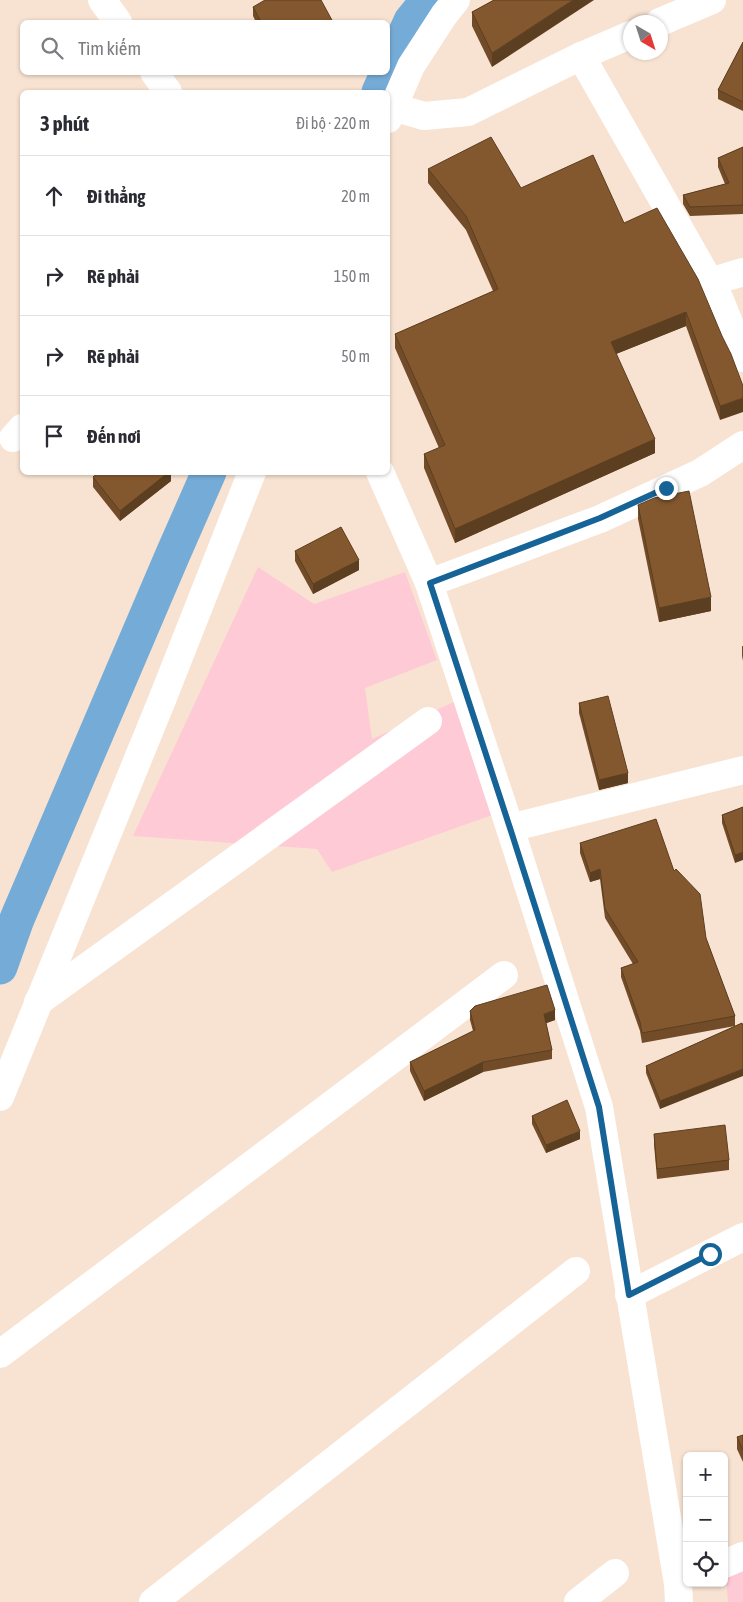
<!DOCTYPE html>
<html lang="vi">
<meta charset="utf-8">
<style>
:root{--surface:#fff;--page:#f7f7f7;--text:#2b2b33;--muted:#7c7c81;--line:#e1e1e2}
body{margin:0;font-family:"Asap Condensed",sans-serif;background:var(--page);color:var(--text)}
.controls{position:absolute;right:15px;bottom:15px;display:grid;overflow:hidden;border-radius:8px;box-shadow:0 1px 4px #0004}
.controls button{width:45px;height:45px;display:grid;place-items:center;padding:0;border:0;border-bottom:1px solid var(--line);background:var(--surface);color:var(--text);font:25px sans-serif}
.compass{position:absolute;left:623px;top:15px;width:45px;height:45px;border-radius:50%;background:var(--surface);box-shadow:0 1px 4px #0004;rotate:141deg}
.stop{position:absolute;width:15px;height:15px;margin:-11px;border:4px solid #166497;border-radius:50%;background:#fff}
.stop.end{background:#166497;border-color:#fff;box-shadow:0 1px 5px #0008}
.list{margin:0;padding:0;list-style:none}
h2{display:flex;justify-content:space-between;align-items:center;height:65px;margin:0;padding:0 20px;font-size:21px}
h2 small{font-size:16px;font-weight:400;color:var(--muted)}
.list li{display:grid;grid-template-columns:32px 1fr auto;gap:15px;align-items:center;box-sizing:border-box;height:80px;padding:0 20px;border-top:1px solid var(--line)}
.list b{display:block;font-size:19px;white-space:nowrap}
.list em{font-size:16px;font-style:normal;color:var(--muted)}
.icon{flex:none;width:28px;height:28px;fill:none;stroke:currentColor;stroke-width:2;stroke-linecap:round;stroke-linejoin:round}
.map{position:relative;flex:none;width:743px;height:1602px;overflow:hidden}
.search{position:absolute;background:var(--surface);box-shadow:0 1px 4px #0004;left:20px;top:20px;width:370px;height:55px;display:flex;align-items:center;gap:12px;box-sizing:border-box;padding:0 18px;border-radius:8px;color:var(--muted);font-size:19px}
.panel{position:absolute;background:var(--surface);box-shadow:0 1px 4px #0004;left:20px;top:90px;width:370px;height:385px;border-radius:8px}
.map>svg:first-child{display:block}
.green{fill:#fecad6}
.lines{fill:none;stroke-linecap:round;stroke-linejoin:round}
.canal{stroke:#75acd7;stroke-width:35}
.minor{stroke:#fff;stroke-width:28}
.wall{fill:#724c28}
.shaded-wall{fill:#5c3e20}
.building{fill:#84582e;stroke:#5c3e20}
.route{stroke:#166497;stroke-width:6}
</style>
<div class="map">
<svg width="743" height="1602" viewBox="0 0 743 1602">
<rect width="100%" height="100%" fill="#f8e3d2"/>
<!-- green -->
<g class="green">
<polygon points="258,567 314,604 405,572 437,660 365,688 372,739 456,701 495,814 332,872 317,849 133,836"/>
<polygon points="743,1562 743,1602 728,1602 725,1566"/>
</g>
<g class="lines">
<!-- canal -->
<g class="canal">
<polyline points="379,92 411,21 428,0"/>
<polyline points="0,967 17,919 173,554 209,472"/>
</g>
<!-- minor -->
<g class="minor">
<polyline points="102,0 118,22"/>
<polyline points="660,22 712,0"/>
<polyline points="581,56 720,300 743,358"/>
<polyline points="154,72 168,92"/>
<polyline points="393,107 424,116 468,112 581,56 630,35"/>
<polyline points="388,119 411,66 444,15 456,0"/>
<polyline points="710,282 743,272"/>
<polyline points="13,438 22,428"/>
<polyline points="380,472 429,583 510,828 599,1107 678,1584 679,1602"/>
<polyline points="429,583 600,519 700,473 743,445"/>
<polyline points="510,828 743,770"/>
<polyline points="38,1002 428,721"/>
<polyline points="0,1097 162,700 252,472"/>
<polyline points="629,1295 743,1237"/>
<polyline points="0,1354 504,975"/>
<polyline points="724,1564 743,1556"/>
<polyline points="153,1602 576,1271"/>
<polyline points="578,1602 615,1573"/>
</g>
</g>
<!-- wall -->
<g class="wall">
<polygon points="494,0 492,67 472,26 472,12"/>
<polygon points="253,7 333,22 256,22 253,16"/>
<polygon points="743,42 743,111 718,99 718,90"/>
<polygon points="743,147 743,214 690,216 683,204 683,195 725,184 718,167 718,158"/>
<polygon points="428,169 521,188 624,223 722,336 720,420 686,326 616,354 655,453 455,543 424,468 424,454 439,448 395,348 395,334 493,291 466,230 428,183"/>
<polygon points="171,472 171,481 120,521 93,487 93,477"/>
<polygon points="638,505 711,611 659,622 638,519"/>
<polygon points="295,551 359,570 313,594 295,561"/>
<polygon points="742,646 743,646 743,661 742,656"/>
<polygon points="579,703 628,783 599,790 579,713"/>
<polygon points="743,807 735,863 722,823 722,815"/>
<polygon points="580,843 674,871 706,938 735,1016 735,1026 642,1043 640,1031 621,977 621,968 633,964 605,918 600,879 590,882 580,853"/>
<polygon points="470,1011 555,1020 546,1023 552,1050 552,1059 483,1072 424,1101 410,1071 410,1062 473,1031 470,1020"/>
<polygon points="742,1023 660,1109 646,1073 646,1066"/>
<polygon points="532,1116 580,1139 546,1153 532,1124"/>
<polygon points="654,1134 729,1160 729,1170 657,1179 654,1144"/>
<polygon points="743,1435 743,1462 737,1449 737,1437"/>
</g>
<!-- shaded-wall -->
<g class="shaded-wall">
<polygon points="573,0 594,0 492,67 492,53"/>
<polygon points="686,312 686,326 611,356 611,342"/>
<polygon points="743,398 743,412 720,420 720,406"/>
<polygon points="655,439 655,453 455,543 455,529"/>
<polygon points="169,472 171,472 171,481 120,521 120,511"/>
<polygon points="359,560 359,570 313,594 313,584"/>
<polygon points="711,597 711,611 659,622 659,608"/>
<polygon points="628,773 628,783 599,790 599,780"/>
<polygon points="743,852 743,860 735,863 735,855"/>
<polygon points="600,869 600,879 590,882 590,873"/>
<polygon points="555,1010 555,1020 544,1024 544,1014"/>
<polygon points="483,1062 483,1072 424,1101 424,1091"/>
<polygon points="743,1069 743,1076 660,1109 660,1101"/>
<polygon points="580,1131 580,1139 546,1153 546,1145"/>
</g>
<!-- building -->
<g class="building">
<polygon points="265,0 321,0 333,22 261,22 253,7"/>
<polygon points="494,0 573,0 492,53 472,12"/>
<polygon points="743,42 743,102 718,90"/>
<polygon points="491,137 521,188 593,155 624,223 657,208 698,279 722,336 731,354 743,386 743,398 720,406 686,312 611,342 655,439 455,529 424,454 445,445 395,334 498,289 466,216 428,169"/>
<polygon points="743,147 743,205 690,207 683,195 729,183 718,158"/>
<polygon points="99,472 169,472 120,511 93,477"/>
<polygon points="689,491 711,597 659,608 638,505 654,498"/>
<polygon points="341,527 359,560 313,584 295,551"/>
<polygon points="608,696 628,773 599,780 579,703"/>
<polygon points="743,807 743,852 735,855 722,815"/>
<polygon points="656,819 674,871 676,869 700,894 706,938 735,1016 642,1033 640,1022 621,968 638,962 605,909 600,869 590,873 580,843"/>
<polygon points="547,985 555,1010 544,1014 552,1050 483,1062 424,1091 410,1062 475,1030 470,1011 475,1006"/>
<polygon points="742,1023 743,1026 743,1069 660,1101 646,1066"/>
<polygon points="567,1100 580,1131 546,1145 532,1116"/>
<polygon points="725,1125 729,1160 657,1169 654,1134"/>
<polygon points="743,1435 743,1450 737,1437"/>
</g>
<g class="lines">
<!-- route -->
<polyline class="route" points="666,488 600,518 430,583 510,828 599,1107 629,1295 710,1254"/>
</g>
</svg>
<div class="controls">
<button>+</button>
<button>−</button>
<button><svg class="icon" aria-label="locate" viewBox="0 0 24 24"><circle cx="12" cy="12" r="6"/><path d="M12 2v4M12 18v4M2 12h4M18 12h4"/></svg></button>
</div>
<svg class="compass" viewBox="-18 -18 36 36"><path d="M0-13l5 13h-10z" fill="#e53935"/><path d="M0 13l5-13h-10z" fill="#7c7c81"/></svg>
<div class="stop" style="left:710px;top:1254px"></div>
<div class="stop end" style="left:666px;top:488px"></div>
<div class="search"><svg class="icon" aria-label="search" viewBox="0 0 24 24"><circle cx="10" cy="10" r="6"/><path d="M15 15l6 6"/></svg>Tìm kiếm</div>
<section class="panel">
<h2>3 phút<small>Đi bộ · 220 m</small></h2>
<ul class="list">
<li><svg class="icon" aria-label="ahead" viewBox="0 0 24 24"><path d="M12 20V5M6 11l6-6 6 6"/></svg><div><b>Đi thẳng</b></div><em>20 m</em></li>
<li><svg class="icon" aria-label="right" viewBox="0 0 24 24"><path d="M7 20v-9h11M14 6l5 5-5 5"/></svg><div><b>Rẽ phải</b></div><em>150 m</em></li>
<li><svg class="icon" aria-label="right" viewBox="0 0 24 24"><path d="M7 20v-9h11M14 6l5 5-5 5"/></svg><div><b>Rẽ phải</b></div><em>50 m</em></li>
<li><svg class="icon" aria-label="arrive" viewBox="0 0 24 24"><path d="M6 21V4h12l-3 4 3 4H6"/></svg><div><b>Đến nơi</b></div></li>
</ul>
</section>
</div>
